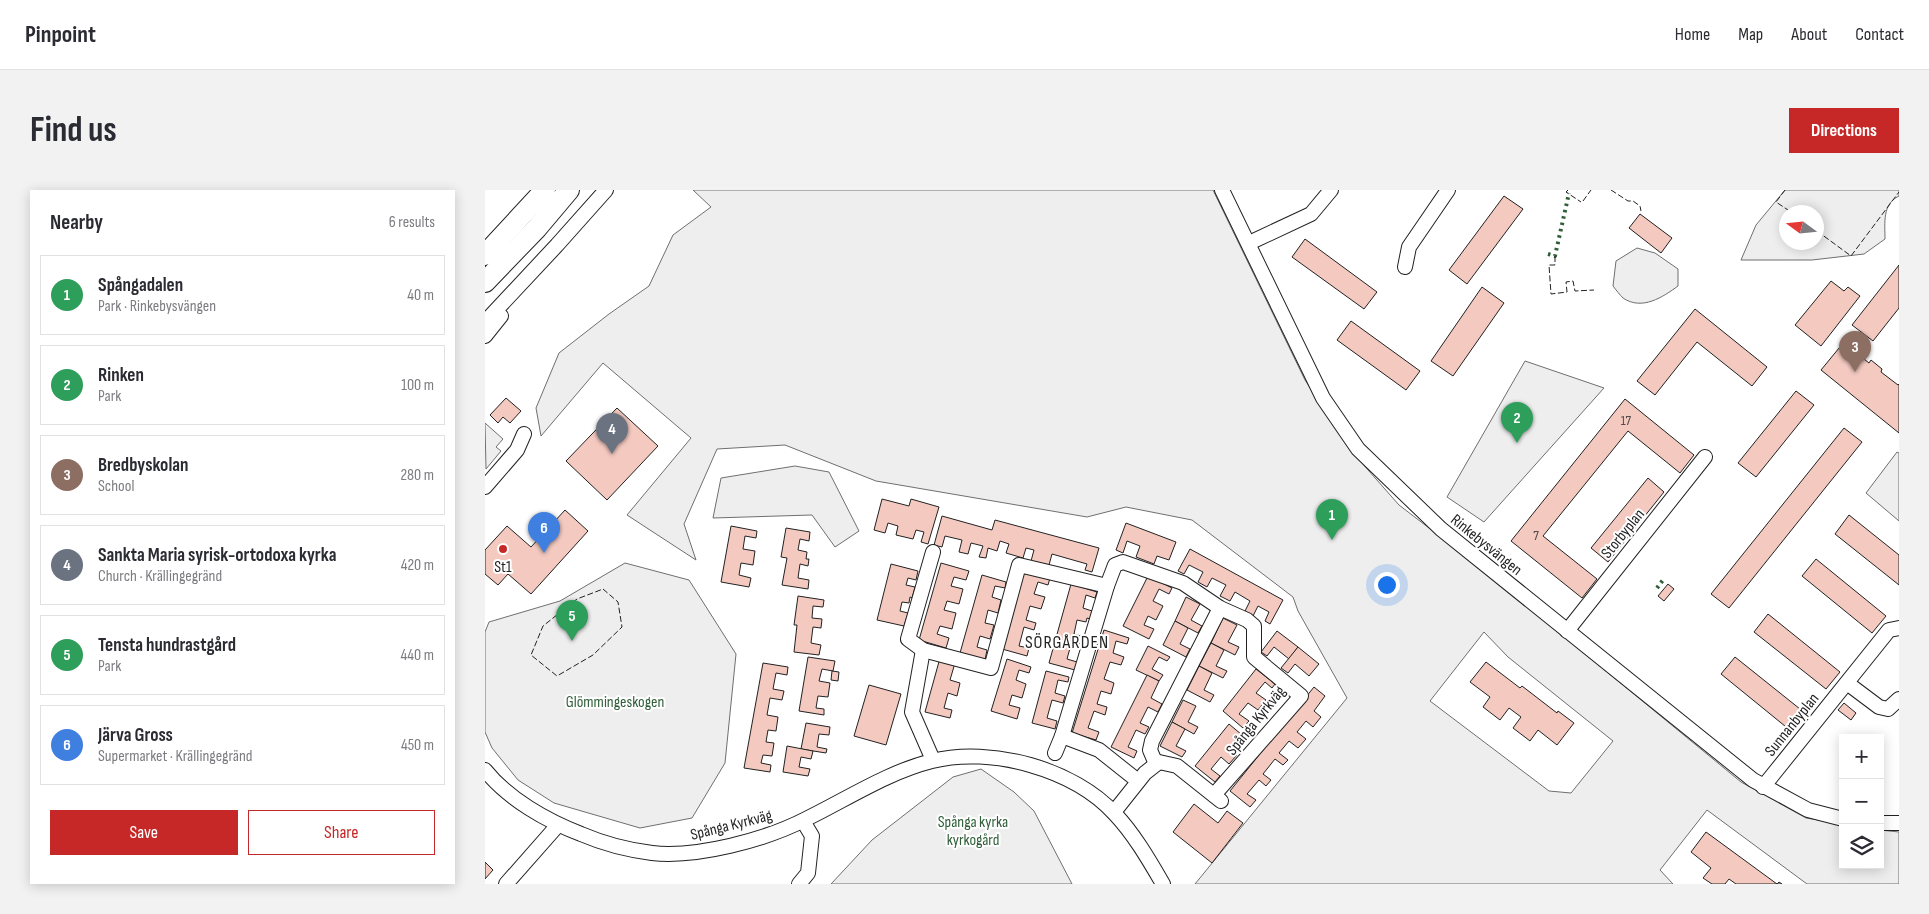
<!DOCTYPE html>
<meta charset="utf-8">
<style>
:root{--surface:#fff;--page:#f2f2f3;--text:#2b2b33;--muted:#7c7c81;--line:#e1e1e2;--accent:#c62828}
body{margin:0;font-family:"Sofia Sans Condensed",sans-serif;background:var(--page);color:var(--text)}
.controls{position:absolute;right:15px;bottom:15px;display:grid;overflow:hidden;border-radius:0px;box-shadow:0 2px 12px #0003}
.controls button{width:45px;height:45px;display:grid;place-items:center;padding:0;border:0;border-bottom:1px solid var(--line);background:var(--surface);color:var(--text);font:25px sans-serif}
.compass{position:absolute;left:1294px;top:15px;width:45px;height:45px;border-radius:50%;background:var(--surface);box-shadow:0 2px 12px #0003;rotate:285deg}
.you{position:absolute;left:901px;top:394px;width:18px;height:18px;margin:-12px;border:4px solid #fff;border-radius:50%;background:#1a73e8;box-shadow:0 0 0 8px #1a73e833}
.badge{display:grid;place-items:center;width:32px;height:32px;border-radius:50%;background:var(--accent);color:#fff;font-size:16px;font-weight:700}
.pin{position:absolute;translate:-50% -41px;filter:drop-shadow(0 1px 2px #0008)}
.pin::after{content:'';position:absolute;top:26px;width:18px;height:15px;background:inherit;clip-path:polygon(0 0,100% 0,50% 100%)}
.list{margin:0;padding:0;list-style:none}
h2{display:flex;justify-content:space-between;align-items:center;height:65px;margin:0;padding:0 20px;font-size:21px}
h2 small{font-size:16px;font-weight:400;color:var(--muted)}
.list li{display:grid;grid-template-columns:32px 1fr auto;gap:15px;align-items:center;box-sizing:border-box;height:80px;margin:0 10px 10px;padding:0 10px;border:1px solid var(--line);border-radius:0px}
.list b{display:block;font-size:19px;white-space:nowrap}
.list p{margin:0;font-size:16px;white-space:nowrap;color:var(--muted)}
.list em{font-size:16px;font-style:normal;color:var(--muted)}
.actions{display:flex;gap:10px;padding:15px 20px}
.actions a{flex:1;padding:11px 0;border:1px solid var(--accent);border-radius:0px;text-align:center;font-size:18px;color:var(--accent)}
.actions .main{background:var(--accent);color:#fff}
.icon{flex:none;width:28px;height:28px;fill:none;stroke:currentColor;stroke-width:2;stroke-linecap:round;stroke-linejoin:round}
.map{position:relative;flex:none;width:1414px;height:694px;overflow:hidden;border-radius:0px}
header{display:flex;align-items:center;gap:30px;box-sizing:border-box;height:70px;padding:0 25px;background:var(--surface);border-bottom:1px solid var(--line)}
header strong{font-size:24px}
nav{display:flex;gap:28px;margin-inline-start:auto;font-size:18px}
.intro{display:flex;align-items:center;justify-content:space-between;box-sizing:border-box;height:120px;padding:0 30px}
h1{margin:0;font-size:35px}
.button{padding:12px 22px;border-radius:0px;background:var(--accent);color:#fff;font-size:18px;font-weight:700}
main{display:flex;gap:30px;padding:0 30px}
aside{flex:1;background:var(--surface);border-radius:0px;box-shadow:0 2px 12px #0003}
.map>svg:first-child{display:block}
.green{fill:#eee;stroke:#6f6f6f;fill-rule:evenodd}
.building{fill:#f3c9c0;stroke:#222}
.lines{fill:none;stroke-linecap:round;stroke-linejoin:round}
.minor-casing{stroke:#222;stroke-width:16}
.highway-casing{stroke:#222;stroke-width:22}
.minor{stroke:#fff;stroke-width:14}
.highway{stroke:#fff;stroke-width:20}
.hedge{stroke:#2f5e38;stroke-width:4;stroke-dasharray:2.5 4;stroke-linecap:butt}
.fence{stroke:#222;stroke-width:1;stroke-dasharray:6 2.5;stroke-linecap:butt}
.poi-dot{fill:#c62828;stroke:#fff;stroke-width:2}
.labels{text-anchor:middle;stroke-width:4;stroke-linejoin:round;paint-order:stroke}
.number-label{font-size:14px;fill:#564c4a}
.street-label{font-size:16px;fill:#222;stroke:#fff}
.poi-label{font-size:16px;fill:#222;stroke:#fff}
.park-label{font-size:16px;fill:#2f5e38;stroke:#fff}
.neighbourhood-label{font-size:18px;letter-spacing:1px;fill:#222;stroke:#fff}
</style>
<header>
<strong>Pinpoint</strong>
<nav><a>Home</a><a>Map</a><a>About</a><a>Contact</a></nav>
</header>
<div class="intro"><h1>Find us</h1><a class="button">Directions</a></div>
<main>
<aside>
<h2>Nearby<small>6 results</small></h2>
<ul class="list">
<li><span class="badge" style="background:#2e9e5b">1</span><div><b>Spångadalen</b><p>Park · Rinkebysvängen</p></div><em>40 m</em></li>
<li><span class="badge" style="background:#2e9e5b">2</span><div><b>Rinken</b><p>Park</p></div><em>100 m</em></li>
<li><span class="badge" style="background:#8d6e63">3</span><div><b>Bredbyskolan</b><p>School</p></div><em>280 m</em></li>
<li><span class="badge" style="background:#6b7280">4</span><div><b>Sankta Maria syrisk-ortodoxa kyrka</b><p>Church · Krällingegränd</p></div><em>420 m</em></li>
<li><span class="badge" style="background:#2e9e5b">5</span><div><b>Tensta hundrastgård</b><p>Park</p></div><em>440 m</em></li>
<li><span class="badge" style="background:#3f7fe0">6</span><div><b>Järva Gross</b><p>Supermarket · Krällingegränd</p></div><em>450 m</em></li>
</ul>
<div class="actions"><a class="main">Save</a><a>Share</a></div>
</aside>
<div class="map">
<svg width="1414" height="694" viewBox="0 0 1414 694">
<rect width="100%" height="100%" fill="#fff"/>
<!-- green -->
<g class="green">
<path d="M208,0h520l92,190 48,73 46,52 73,56 269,221 65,36 37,6v41h37v-35l19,2v52h-92l-100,-74 -47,60 13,14h-478l152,-186 -49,-87 -5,-14 -101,-77 -66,-13 -39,10 -211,-36 -91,-36 -68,4 -33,75 12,36 -69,-45 64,-77 -88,-75 -62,73 -5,-28 23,-55 50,-39 40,-28 24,-51 38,-28zM999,442l24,25 105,84 -42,52 -22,-2 -119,-90z"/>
<path d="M1300,0h114v6c-17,8 -14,27 -14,43l-21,15 -52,6h-71l15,-35zM1302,22h30v30h-30z"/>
<path d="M1152,58l18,5 23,16v17c-15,11 -36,25 -55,12 -3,-3 -7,-8 -10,-12l3,-25z"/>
<polygon points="1040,171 1119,198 999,332 962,307"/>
<polygon points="0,233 18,249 11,257 16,261 1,279"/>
<polygon points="1412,262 1414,263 1414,331 1381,303"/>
<polygon points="310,276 344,282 374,341 350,357 327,325 228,328 236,288"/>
<polygon points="140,373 204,390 251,464 240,573 207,628 155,638 69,613 33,590 7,558 0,542 0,442 4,432 75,411"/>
<polygon points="496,579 529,602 549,621 587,694 346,694 387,650 468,587"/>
</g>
<!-- building -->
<g class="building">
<polygon points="1019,6 1038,19 982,94 964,80"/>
<polygon points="1155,24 1187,48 1176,63 1144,38"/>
<polygon points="820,49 892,102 879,119 807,67"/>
<polygon points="1414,75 1414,118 1388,151 1367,135"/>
<polygon points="1346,91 1359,101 1363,97 1375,106 1336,156 1310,135"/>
<polygon points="997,97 1019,113 968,186 946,171"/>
<polygon points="1210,119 1282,177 1267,196 1212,152 1170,205 1152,191"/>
<polygon points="866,131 935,181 921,200 852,150"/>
<polygon points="1359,152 1365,157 1367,155 1376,162 1374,165 1384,173 1386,170 1397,179 1396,182 1413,195 1414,194 1414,243 1336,180"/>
<polygon points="1311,201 1329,215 1271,287 1253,273"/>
<polygon points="21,208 36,221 25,233 18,227 13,233 5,225"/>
<polygon points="1140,209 1209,265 1195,283 1143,241 1058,346 1112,389 1097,408 1026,351"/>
<polygon points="132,218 173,256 122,310 81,271"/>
<polygon points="1359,238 1377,252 1244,418 1226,404"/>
<polygon points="1163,288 1179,302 1123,372 1106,358"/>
<polygon points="397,309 424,316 426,309 454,317 443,354 436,352 439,342 431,340 428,349 411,345 413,336 403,333 400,343 389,340"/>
<polygon points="80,320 103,341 46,404 23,384 13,395 0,384 0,360 22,336 46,357"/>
<polygon points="1364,325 1414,365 1414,395 1350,344"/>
<polygon points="457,326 507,340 510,330 614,358 607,382 600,380 602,374 567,364 564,375 546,371 549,360 541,358 538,368 521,363 524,354 515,351 512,361 503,358 501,368 494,367 498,356 486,353 483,364 474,362 477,350 460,346 457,357 449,355"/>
<polygon points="641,333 691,352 684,370 672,366 669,374 651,367 655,356 642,351 638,363 631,360"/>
<polygon points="246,336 272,341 271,348 260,346 258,359 270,361 268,375 256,373 254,385 266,388 264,397 236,392"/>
<polygon points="301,338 325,342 324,351 315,349 313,360 322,362 321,369 324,369 323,376 315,374 313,388 324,390 323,399 297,395 302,368 296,367"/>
<polygon points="705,359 798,410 785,434 780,431 784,422 773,416 768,426 760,421 765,411 750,402 745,411 735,406 741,395 727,388 722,397 713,392 718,382 704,375 699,384 693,381"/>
<polygon points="1331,369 1401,426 1387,443 1317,386"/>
<polygon points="456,373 484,381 481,390 469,387 466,396 478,399 474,414 462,411 459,420 471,423 467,439 455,436 452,444 464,448 461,458 434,450"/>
<polygon points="406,374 433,381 431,390 423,388 421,395 430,397 427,408 425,407 424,413 417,412 415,421 423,423 419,436 392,430"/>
<polygon points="539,381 565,388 563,395 553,392 549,404 560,407 556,419 545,416 541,430 551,433 549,440 539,437 534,456 544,458 542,466 517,459"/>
<polygon points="497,385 521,392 520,398 510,396 507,407 516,410 513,423 503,420 500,433 509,435 505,449 495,446 492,457 502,460 500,470 475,463"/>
<polygon points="663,386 687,398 684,404 674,399 668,411 678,416 671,430 663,426 659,435 669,439 664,449 638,436"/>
<polygon points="586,394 612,402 610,408 601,405 598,418 607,421 605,429 602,428 601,432 592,430 589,444 599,447 597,454 587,451 582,469 592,472 590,480 564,473"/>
<polygon points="1183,394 1189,399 1179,411 1173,406"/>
<polygon points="313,406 339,410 338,417 328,416 327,428 337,429 336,438 328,437 326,453 336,455 334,465 309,462 312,435 309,435"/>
<polygon points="701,407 715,414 706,430 717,436 713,443 690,431"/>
<polygon points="1283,424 1355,482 1341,499 1269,442"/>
<polygon points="738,428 752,435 743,452 754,457 750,465 726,453"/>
<polygon points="690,431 703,438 695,454 705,459 701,467 678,455"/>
<polygon points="619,440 644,448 642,454 631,451 628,463 639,467 636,475 625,472 619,489 629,493 626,504 616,501 612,514 622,517 620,525 609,521 603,538 614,542 611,550 587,543"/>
<polygon points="792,441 813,457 804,469 789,457 782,466 776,462"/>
<polygon points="726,453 739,460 731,476 742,481 738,488 714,476"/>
<polygon points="663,456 685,467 682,471 674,467 667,479 678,485 674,491 651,480"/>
<polygon points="813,457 834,474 824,486 810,474 803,483 796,478"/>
<polygon points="323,467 350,471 348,481 337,479 334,491 345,493 343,507 333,506 331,518 339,519 339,525 314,521"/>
<polygon points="1250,467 1320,523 1306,541 1236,484"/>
<polygon points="455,468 470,473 465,490 475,493 472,506 463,503 459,518 467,520 465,528 440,522"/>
<polygon points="522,469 546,477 544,483 534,480 531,490 541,494 537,508 527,505 524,515 535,518 532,529 506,521"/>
<polygon points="1001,472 1035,498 1037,496 1072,523 1073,521 1089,533 1072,555 1053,540 1045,551 1028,538 1036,527 1024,518 1015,530 998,517 1005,507 985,492"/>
<polygon points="278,473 303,477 302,485 291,483 288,499 299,501 297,510 285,508 282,525 293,527 291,541 283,540 281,552 289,553 287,566 278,565 276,573 286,575 285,582 259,578"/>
<polygon points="714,476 727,483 719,500 729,505 725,512 702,500"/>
<polygon points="771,479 790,494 787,498 780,492 771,503 781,510 773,520 763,513 754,524 764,531 758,538 738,521"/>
<polygon points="347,481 354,482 353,491 346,490"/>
<polygon points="561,481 584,487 583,492 573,490 570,503 580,506 578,513 567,510 562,528 572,531 570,539 547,533"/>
<polygon points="662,485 674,491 666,508 677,514 673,522 663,517 655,533 664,537 660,544 651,540 643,557 652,561 649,568 626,557"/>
<polygon points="384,495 416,504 401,555 369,546"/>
<polygon points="829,497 840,506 829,521 836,527 828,537 821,531 812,542 821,549 813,558 804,551 794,563 803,570 798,575 790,569 778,584 786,590 781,596 774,590 762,604 771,610 765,617 745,601"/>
<polygon points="698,510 711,516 703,532 713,537 709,544 687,532"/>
<polygon points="1359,513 1371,523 1366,530 1353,520"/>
<polygon points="687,532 700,539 691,556 701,561 697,567 675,556"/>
<polygon points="321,533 345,537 344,545 334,544 332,557 342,559 341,563 316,559"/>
<polygon points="744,534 763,550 759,554 752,548 744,558 752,565 744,574 736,567 726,579 735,586 730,592 710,576"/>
<polygon points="302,556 328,561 326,569 316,567 314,577 325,579 323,586 298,582"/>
<polygon points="709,614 733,633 742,621 758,633 727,673 688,642"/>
<polygon points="1221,642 1292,694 1294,692 1297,694 1251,694 1244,689 1240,694 1227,694 1218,688 1226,678 1206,662"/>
<polygon points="0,672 8,680 0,689"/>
</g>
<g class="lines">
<!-- minor casing -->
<g class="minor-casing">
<g id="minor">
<polyline points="737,0 838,208 873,259 956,339 1268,590 1323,620 1358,629"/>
<polyline points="764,53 826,24 846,0"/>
<polyline points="920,77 924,57 963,0"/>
<polyline points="0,132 72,55 121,0"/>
<polyline points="0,146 16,126"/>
<polyline points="0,297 32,260 39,244"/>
<polyline points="448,362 423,449 438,460 506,478 534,375 622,396"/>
<polyline points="1082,441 1220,267"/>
<polyline points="438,460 427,522 448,570"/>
<polyline points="1362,493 1394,517 1403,519 1414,509"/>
<polyline points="577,546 614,560 653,591"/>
<polyline points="570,563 577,546 622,396 630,375 638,372 698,393 735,418 762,430 769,436 769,467 816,506 729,605"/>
<polyline points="671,574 665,560 667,551 735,418"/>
<path d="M0,580c23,29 62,51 96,64 21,9 47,16 71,19 45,5 113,-13 154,-34 41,-20 82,-47 126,-58 59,-15 142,8 183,53 19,20 34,46 48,70"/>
<polyline points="1278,597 1404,440 1414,438"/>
<polyline points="629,622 660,583 674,572 692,576 736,611"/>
<polyline points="1395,633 1414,633"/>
<polyline points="21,694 73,635"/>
<polyline points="314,694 323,683 327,646 318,631"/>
</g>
</g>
<!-- highway casing -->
<g class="highway-casing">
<g id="highway">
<polyline points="0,65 60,0"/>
<polyline points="0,92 52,38 84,0"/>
</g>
</g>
<!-- minor -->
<use href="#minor" class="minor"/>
<!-- highway -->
<use href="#highway" class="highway"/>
<!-- hedge -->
<g class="hedge">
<polyline points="1063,64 1070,66 1084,3"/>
<polyline points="1172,398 1178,390"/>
</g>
<!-- fence -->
<g class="fence">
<polyline points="1083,0 1081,2 1096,12"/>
<polyline points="1126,0 1143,11 1148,11 1155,16 1156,21"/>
<polyline points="1300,0 1291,12 1306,22"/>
<polyline points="1098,11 1106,0"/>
<polyline points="1332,41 1366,66 1414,2"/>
<polyline points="1070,66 1070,75 1064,75 1066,104 1082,102 1081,92 1088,91 1090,101 1109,100"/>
<polygon points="118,399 133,412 137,437 108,465 72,486 46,465 58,436 92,409"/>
</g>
</g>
<!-- markers -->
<circle class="poi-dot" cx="18" cy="359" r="5"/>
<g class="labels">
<!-- number labels -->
<g class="number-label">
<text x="1141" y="235">17</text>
<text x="1051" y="350">7</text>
</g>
<!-- street labels -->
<g class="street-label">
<text transform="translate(1137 343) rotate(-51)" y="6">Storbyplan</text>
<text transform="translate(1002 354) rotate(39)" y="6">Rinkebysvängen</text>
<text transform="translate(770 530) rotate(-51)" y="6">Spånga Kyrkväg</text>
<text transform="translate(1306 534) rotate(-51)" y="6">Sunnanbyplan</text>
<text transform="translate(246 634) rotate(-14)" y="6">Spånga Kyrkväg</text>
</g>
<!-- poi labels -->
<g class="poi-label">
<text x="18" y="382">St1</text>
</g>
<!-- park labels -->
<g class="park-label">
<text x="130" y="517">Glömmingeskogen</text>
<text x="488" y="637">Spånga kyrka<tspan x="488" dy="18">kyrkogård</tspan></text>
</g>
<!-- neighbourhood labels -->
<g class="neighbourhood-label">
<text x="582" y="458">SÖRGÅRDEN</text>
</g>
</g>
</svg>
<div class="controls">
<button>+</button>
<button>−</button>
<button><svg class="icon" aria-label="layers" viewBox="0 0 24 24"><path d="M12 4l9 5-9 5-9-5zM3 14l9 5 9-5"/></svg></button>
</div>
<svg class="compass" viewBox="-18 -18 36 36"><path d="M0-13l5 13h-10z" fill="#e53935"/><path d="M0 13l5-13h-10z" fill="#7c7c81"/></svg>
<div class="you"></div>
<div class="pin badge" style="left:847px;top:350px;background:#2e9e5b">1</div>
<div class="pin badge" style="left:1032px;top:253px;background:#2e9e5b">2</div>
<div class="pin badge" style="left:1370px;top:182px;background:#8d6e63">3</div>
<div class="pin badge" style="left:127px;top:264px;background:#6b7280">4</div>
<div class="pin badge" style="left:87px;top:451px;background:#2e9e5b">5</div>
<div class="pin badge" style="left:59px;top:363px;background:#3f7fe0">6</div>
</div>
</main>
